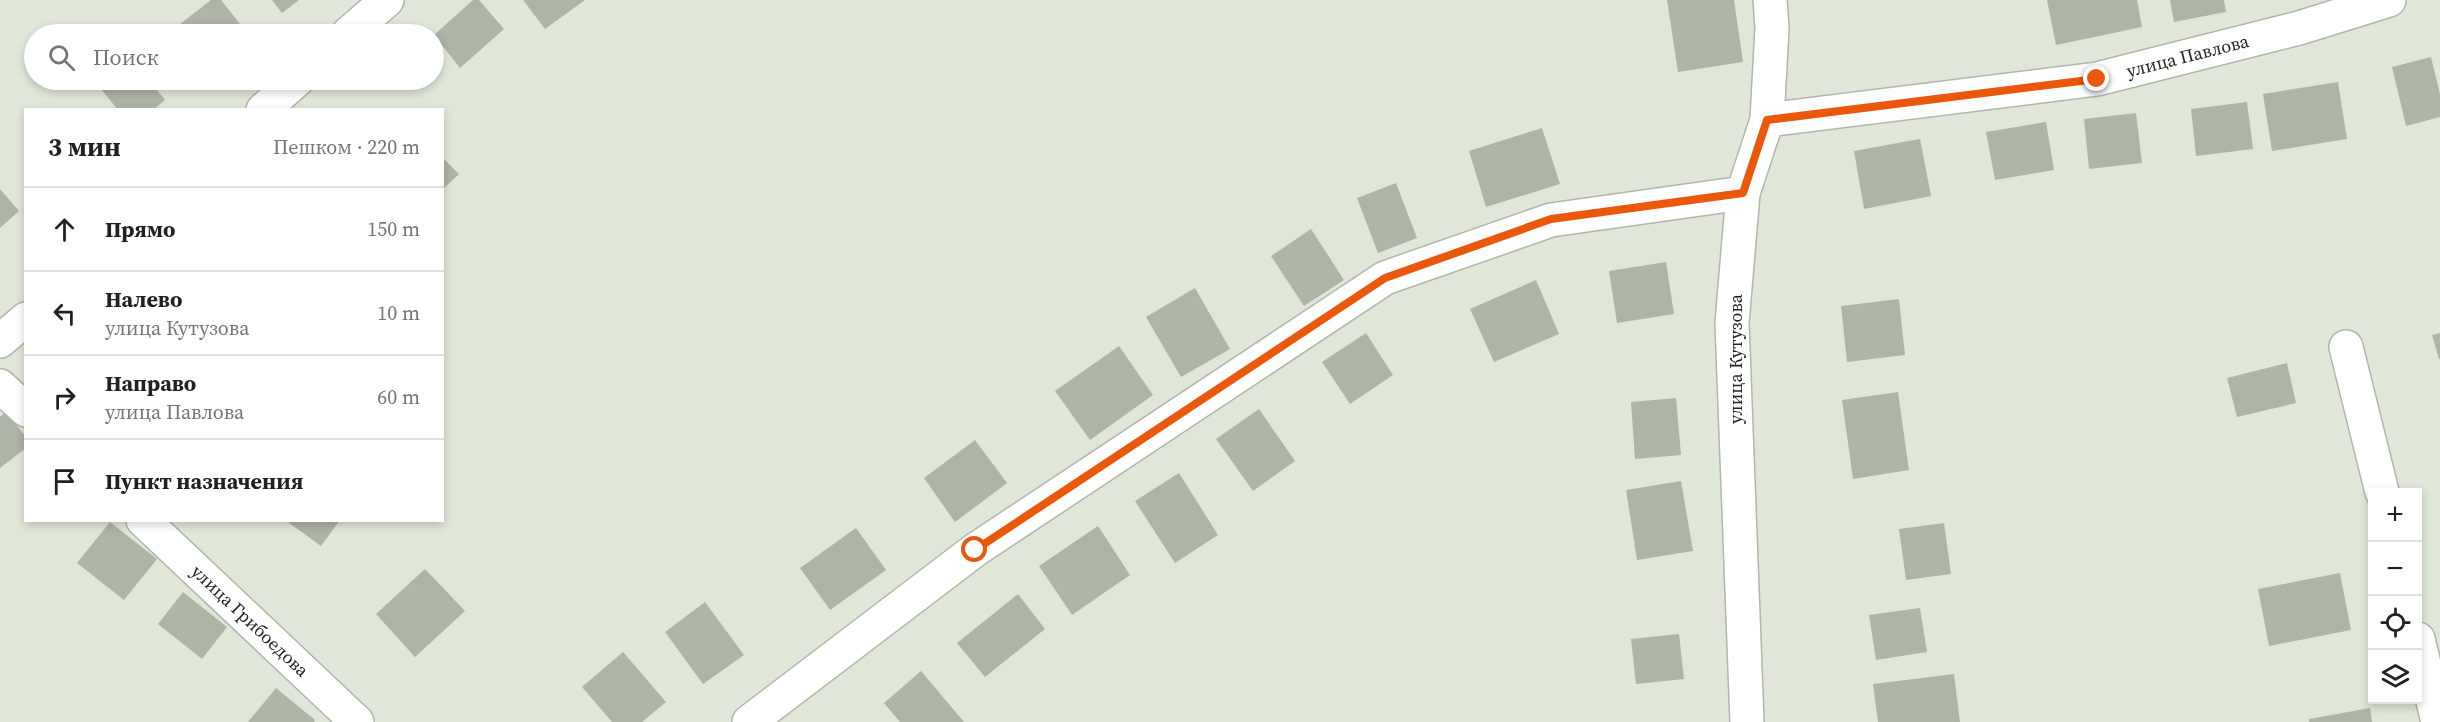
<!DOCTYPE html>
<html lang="ru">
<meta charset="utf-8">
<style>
:root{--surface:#fff;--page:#f6f6f6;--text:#202124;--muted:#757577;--line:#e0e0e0}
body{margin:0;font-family:"Source Serif 4",serif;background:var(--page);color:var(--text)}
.controls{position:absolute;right:18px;bottom:18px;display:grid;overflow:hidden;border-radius:0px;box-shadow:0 3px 9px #0003}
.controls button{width:54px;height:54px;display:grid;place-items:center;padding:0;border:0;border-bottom:2px solid var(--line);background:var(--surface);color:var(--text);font:30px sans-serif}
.stop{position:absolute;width:18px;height:18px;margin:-14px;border:4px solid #ea580c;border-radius:50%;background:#fff}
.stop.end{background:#ea580c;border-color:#fff;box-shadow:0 2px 6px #0008}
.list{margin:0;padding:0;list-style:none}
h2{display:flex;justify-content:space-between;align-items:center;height:78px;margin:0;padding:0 24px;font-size:26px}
h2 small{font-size:20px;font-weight:400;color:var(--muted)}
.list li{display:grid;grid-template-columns:39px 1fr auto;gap:18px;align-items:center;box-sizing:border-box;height:84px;padding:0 24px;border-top:2px solid var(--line)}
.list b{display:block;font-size:22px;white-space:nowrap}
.list p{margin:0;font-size:20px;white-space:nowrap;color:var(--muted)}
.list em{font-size:20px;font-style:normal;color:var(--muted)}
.icon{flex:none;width:33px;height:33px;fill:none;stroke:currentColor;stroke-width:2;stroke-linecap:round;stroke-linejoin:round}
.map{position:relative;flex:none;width:2440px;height:722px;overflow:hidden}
.search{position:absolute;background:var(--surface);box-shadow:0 3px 9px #0003;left:24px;top:24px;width:420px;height:66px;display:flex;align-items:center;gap:15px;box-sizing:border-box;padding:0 21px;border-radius:33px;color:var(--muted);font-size:22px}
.panel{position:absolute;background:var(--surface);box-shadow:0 3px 9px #0003;left:24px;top:108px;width:420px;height:414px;border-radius:0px}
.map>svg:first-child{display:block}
.building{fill:#aeb5a7}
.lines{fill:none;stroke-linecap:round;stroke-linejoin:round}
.street-casing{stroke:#b0b7a9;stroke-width:36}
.street{stroke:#fff;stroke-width:33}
.route{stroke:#ea580c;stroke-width:8}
.labels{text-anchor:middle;stroke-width:4.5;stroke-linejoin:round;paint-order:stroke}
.street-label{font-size:18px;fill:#1f221d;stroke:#fff}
</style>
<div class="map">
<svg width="2440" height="722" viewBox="0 0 2440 722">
<rect width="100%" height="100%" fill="#e0e7d8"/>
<!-- building -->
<g class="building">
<polygon points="211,0 221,0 248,34 174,34 171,31"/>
<polygon points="272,0 299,0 282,13"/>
<polygon points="473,0 479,0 504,29 460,68 434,35"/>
<polygon points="523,0 585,0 545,29"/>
<polygon points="1667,0 1734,0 1743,62 1678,72"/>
<polygon points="2047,0 2137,0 2142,27 2056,45"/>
<polygon points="2170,0 2224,0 2226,12 2174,22"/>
<polygon points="2431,57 2440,94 2440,117 2406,126 2392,67"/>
<polygon points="113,80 149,80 165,100 153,110 118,110 101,89"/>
<polygon points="2338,82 2347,139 2272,151 2263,94"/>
<polygon points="2247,102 2253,149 2196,156 2191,109"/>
<polygon points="2136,113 2142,163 2089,169 2084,119"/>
<polygon points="2046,122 2054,170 1995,180 1986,132"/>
<polygon points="1542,128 1560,184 1486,207 1469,151"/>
<polygon points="1920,139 1931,196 1864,209 1854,151"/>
<polygon points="442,157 459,174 442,190"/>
<polygon points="1396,183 1417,238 1378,253 1357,198"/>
<polygon points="0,189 19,211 0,228"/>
<polygon points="1311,229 1344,280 1304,306 1271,256"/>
<polygon points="1666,262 1674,314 1617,323 1609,271"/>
<polygon points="1536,280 1559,334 1494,362 1470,309"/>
<polygon points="1195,288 1230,349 1181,377 1146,317"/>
<polygon points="1899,299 1905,355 1847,362 1841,306"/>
<polygon points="1366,333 1393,375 1350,404 1322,362"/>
<polygon points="2440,333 2440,359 2439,359 2432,335"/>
<polygon points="1119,346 1153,395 1090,440 1055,391"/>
<polygon points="2287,363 2296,403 2237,417 2227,378"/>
<polygon points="1898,392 1909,470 1853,479 1842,400"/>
<polygon points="1676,398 1681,455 1635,459 1631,402"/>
<polygon points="1259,409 1295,461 1253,491 1216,439"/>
<polygon points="6,412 26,437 26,448 0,468 0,417"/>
<polygon points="975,440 1007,483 955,522 924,478"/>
<polygon points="1179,473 1218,535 1175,563 1135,501"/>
<polygon points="1681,481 1693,551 1637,560 1626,490"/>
<polygon points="285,520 340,520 321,546"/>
<polygon points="110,522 157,559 124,600 77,563"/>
<polygon points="1944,523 1951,574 1906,580 1899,529"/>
<polygon points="1098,526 1130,575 1072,615 1039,566"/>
<polygon points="856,528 886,570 830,610 800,568"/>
<polygon points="425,569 465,611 415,657 376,614"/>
<polygon points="2340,573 2351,630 2269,646 2258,589"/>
<polygon points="183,592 227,627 202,659 158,624"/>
<polygon points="1018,594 1045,629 985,677 957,643"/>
<polygon points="705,602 744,655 703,684 665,632"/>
<polygon points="1920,608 1927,652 1876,660 1869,615"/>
<polygon points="1679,634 1684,679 1636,684 1631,639"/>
<polygon points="623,652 666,702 642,722 612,722 582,687"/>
<polygon points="921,671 964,722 900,722 884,703"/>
<polygon points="1954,674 1960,722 1878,722 1873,684"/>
<polygon points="276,688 315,720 314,722 248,722"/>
<polygon points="2370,708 2372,722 2309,722 2309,719"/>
</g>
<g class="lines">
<!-- street casing -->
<g class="street-casing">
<g id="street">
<polyline points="348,34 387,0"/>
<polyline points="263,110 297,80"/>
<path id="s1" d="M1767,120l330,-41 202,-51 90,-28"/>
<polyline points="0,341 26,319"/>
<polyline points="2346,347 2382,492"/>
<polyline points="0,386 26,410"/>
<path id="s2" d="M143,520l214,202"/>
<polyline points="2418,639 2438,722"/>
<polyline points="749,722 975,550 1385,278 1551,220 1743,193"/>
<polyline points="1747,722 1732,323 1743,193 1767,120 1772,28 1770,0"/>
</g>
</g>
<!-- street -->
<use href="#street" class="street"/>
</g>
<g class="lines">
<!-- route -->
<polyline class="route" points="975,550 1385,278 1551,219 1743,193 1767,120 2097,79"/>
</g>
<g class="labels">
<!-- street labels -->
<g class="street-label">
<text dy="6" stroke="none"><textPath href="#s1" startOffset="426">улица Павлова</textPath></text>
<text transform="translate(1736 359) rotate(-90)" y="6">улица Кутузова</text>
<text dy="6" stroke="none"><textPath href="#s2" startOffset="147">улица Грибоедова</textPath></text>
</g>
</g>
</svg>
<div class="controls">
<button>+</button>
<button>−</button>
<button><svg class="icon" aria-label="locate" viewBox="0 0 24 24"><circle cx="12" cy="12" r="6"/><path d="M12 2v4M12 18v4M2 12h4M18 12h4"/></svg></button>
<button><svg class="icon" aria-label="layers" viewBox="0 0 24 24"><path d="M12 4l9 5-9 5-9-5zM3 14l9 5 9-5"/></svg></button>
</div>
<div class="stop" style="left:975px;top:550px"></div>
<div class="stop end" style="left:2097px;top:79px"></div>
<div class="search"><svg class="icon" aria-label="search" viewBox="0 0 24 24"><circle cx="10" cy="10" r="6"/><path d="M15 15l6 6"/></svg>Поиск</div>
<section class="panel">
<h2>3 мин<small>Пешком · 220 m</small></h2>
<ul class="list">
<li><svg class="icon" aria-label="ahead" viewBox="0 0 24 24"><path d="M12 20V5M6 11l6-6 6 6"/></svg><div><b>Прямо</b></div><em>150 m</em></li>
<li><svg class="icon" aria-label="left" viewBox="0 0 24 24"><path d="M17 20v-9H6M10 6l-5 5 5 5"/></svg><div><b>Налево</b><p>улица Кутузова</p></div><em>10 m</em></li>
<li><svg class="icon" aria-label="right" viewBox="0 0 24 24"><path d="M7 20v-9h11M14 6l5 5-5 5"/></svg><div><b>Направо</b><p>улица Павлова</p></div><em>60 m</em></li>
<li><svg class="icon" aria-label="arrive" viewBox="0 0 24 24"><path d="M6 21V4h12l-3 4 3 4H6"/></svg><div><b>Пункт назначения</b></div></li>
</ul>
</section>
</div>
